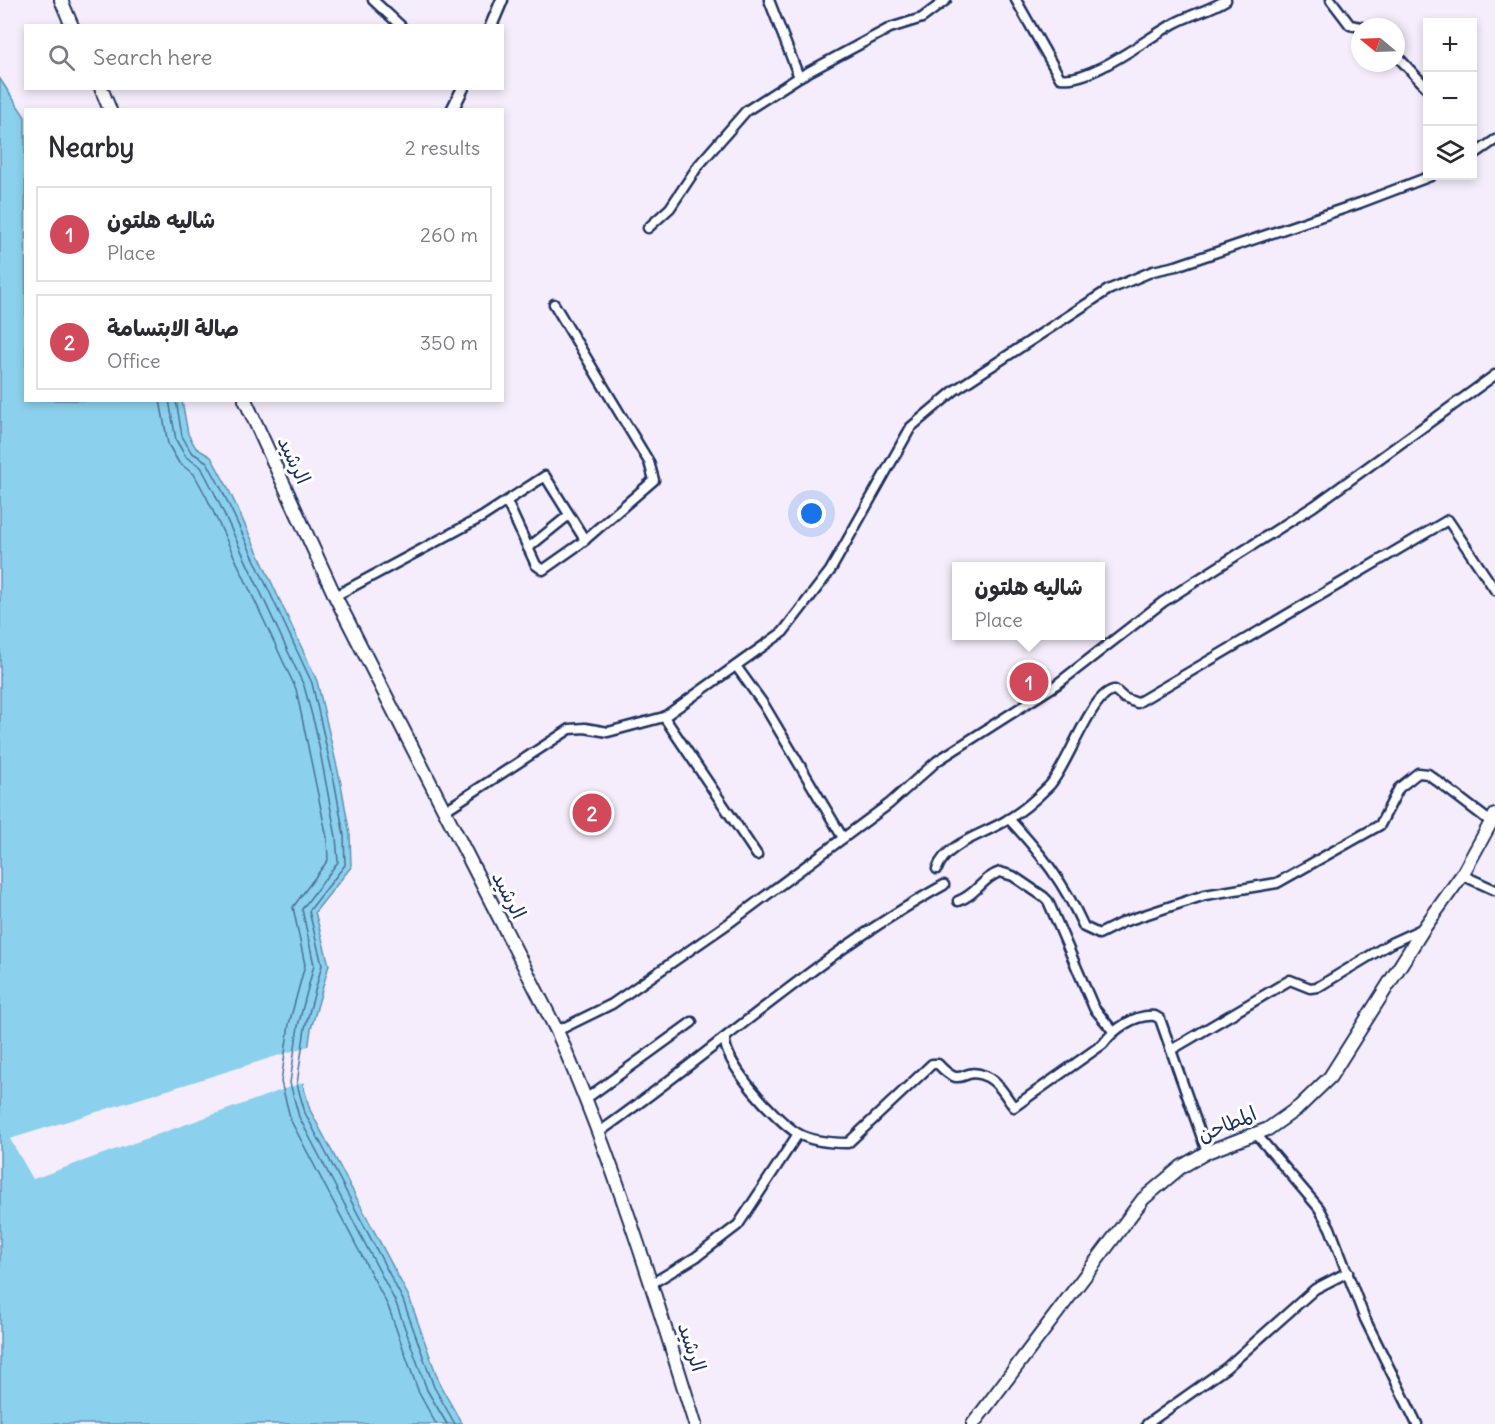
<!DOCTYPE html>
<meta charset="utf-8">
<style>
:root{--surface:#fff;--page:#f7f7f7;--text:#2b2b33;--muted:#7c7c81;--line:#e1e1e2;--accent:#d1495b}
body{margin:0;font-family:Delius,"Playpen Sans Arabic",sans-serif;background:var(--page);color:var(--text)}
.controls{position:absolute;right:18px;top:18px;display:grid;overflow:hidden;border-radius:0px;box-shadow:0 3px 9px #0003}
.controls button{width:54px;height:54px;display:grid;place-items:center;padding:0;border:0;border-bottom:2px solid var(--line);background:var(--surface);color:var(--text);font:30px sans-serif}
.compass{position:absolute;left:1351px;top:18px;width:54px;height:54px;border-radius:50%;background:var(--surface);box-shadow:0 3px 9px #0003;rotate:289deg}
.you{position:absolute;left:812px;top:514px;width:21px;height:21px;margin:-15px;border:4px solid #fff;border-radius:50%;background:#1a73e8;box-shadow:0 0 0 9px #1a73e833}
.badge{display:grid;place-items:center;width:39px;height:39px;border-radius:50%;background:var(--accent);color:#fff;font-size:20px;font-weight:700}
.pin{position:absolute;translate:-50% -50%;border:3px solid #fff;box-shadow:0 2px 6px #0006}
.popup{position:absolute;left:952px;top:562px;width:153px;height:78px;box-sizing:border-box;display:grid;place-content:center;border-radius:0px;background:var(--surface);filter:drop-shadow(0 2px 4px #0005);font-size:20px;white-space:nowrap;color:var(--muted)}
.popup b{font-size:22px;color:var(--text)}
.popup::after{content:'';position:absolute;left:50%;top:100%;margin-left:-12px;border:12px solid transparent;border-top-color:var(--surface)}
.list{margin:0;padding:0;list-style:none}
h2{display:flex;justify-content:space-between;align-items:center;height:78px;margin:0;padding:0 24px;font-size:26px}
h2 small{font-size:20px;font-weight:400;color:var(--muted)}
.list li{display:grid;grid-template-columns:39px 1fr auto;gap:18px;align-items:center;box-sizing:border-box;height:96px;margin:0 12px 12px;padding:0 12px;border:2px solid var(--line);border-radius:0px}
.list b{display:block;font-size:22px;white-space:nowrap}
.list p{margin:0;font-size:20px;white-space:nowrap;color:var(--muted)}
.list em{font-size:20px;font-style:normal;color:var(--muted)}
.icon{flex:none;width:33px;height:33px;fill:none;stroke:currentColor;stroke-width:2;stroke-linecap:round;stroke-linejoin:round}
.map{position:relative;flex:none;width:1495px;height:1424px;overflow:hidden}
.search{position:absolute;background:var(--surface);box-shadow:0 3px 9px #0003;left:24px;top:24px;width:480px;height:66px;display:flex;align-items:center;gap:15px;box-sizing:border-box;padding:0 21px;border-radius:0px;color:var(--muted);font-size:22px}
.panel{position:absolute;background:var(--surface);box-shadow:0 3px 9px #0003;left:24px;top:108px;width:480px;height:294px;border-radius:0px}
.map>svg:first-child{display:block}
.water{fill:#8bd1ed;stroke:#5e90b4;stroke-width:1.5}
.pier{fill:#f5edfb}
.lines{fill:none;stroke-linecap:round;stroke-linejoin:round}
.shore{stroke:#487097;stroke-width:1.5}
.minor-casing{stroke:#1b2f5e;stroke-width:13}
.tertiary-casing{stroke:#1b2f5e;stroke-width:15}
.secondary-casing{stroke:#1b2f5e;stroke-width:16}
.minor{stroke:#fff;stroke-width:8}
.tertiary{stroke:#fff;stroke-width:10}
.secondary{stroke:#fff;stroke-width:12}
.labels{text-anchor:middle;stroke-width:6;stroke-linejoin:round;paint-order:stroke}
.street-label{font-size:20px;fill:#1b2f5e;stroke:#fff}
</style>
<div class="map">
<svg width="1495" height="1424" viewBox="0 0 1495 1424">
<rect width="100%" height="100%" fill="#f5edfb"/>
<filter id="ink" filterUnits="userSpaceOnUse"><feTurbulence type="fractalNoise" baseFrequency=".0167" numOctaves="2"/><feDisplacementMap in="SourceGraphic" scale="12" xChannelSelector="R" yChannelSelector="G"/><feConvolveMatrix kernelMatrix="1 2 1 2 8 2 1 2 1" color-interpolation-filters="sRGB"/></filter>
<g filter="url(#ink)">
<!-- water -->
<polygon class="water" points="0,79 25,117 26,400 182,401 188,434 196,448 211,457 227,486 317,681 341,784 350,835 351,867 315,912 329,965 311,1029 303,1085 310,1110 409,1297 440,1385 462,1424 0,1424"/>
<!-- pier -->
<polygon class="pier" points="312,1045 307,1081 33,1179 10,1139"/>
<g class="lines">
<!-- shore -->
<g class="shore">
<polyline points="160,400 168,444 179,463 194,474 206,496 296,689 327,838 328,860 293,907 305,965 289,1024 281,1082 291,1121 388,1306 419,1393 436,1424"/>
<polyline points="169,400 176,440 186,457 201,467 214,492 304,686 316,730 336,837 338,862 302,909 314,965 298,1026 290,1083 299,1117 396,1303 427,1390 447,1424"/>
<polyline points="176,400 182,436 191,452 207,462 221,488 312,683 335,785 344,836 345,865 309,911 322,965 305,1028 297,1084 305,1113 403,1300 434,1387 455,1424"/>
</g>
<!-- minor casing -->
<g class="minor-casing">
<g id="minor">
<polyline points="373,0 401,26"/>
<polyline points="769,0 799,77"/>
<path d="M1016,0l44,78c31,5 87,-40 115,-55 17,-9 35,-13 51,-23"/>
<polyline points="1331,0 1350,25 1361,27"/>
<polyline points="1396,55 1428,89"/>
<polyline points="1472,156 1495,140"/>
<polyline points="648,228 670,208 698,166 746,111 799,77 890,28 922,18 946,0"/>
<polyline points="507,502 536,565 543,570 580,544 654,480 649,462 554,304"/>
<polyline points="528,548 569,515"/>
<polyline points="335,596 482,517 545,476 585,540"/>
<polyline points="736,666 764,705 843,838"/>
<polyline points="664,717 757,855"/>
<polyline points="444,811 570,729 585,728 608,732 664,717 783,632 830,571 911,427 955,390 1108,290 1153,271 1176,266 1360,203 1431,176"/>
<path d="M1009,819c34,37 54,62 75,108l15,7 24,-12 82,-27 72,-12 103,-58 19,-37 19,-15 10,1 63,48"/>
<path d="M937,869c9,-26 48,-35 70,-49 14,-8 30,-22 42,-34 18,-18 43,-96 66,-96l9,8 13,5 311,-183 47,70"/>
<polyline points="1462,875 1495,890"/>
<path d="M958,901c17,-5 25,-24 42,-29l13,4 31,21 4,4 46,107 19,23"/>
<polyline points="557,1031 612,1004 729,923 889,804 937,761 1056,685 1163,602 1314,506 1495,375"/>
<path d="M725,1038c-2,25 51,82 72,95 13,8 36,10 51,10l84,-79h6c26,28 23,1 47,12 13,5 21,21 29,31l89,-63c11,-15 32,-30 52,-28l5,3 47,133"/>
<polyline points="1171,1050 1290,980 1310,988 1318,987 1391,943 1424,928"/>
<polyline points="587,1098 692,1022"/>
<path d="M598,1133c116,-81 222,-180 346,-248"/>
<polyline points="1257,1135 1319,1208 1330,1228 1365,1319 1417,1424"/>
<polyline points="651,1284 696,1257 738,1225 798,1134"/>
<polyline points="1147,1424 1226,1368 1315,1289 1348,1272"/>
</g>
</g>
<!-- tertiary casing -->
<g class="tertiary-casing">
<g id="tertiary">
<polyline points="491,26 502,0"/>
<polyline points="452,110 463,88"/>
</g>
</g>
<!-- secondary casing -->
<g class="secondary-casing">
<g id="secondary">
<polyline points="61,0 72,26"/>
<polyline points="101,88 110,110"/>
<path d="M245,400l90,196 222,435c56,127 97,260 138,393"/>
<polyline points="973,1424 1143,1199 1181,1167 1207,1152 1268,1129 1299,1107 1330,1077 1424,928 1462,875 1495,815"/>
</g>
</g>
<!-- minor -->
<use href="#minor" class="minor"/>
<!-- tertiary -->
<use href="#tertiary" class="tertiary"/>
<!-- secondary -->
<use href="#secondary" class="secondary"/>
</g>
</g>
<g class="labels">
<!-- street labels -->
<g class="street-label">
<text transform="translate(294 460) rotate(65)" y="7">الرشيد</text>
<text transform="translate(509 895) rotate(63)" y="7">الرشيد</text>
<text transform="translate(1227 1124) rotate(-23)" y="7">المطاحن</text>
<text transform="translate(692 1347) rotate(72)" y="7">الرشيد</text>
</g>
</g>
</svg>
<div class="controls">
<button>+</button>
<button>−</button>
<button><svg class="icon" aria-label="layers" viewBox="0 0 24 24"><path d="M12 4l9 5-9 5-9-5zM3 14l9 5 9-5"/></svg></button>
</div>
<svg class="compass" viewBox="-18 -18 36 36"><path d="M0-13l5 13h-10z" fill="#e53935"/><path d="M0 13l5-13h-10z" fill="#7c7c81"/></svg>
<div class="you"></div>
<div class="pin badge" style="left:1029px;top:682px">1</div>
<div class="popup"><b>شاليه هلتون</b>Place</div>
<div class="pin badge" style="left:592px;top:813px">2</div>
<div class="search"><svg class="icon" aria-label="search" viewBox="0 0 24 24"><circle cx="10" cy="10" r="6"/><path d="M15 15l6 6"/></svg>Search here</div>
<section class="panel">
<h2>Nearby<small>2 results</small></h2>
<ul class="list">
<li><span class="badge">1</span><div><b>شاليه هلتون</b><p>Place</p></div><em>260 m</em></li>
<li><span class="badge">2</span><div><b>صالة الابتسامة</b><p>Office</p></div><em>350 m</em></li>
</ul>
</section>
</div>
